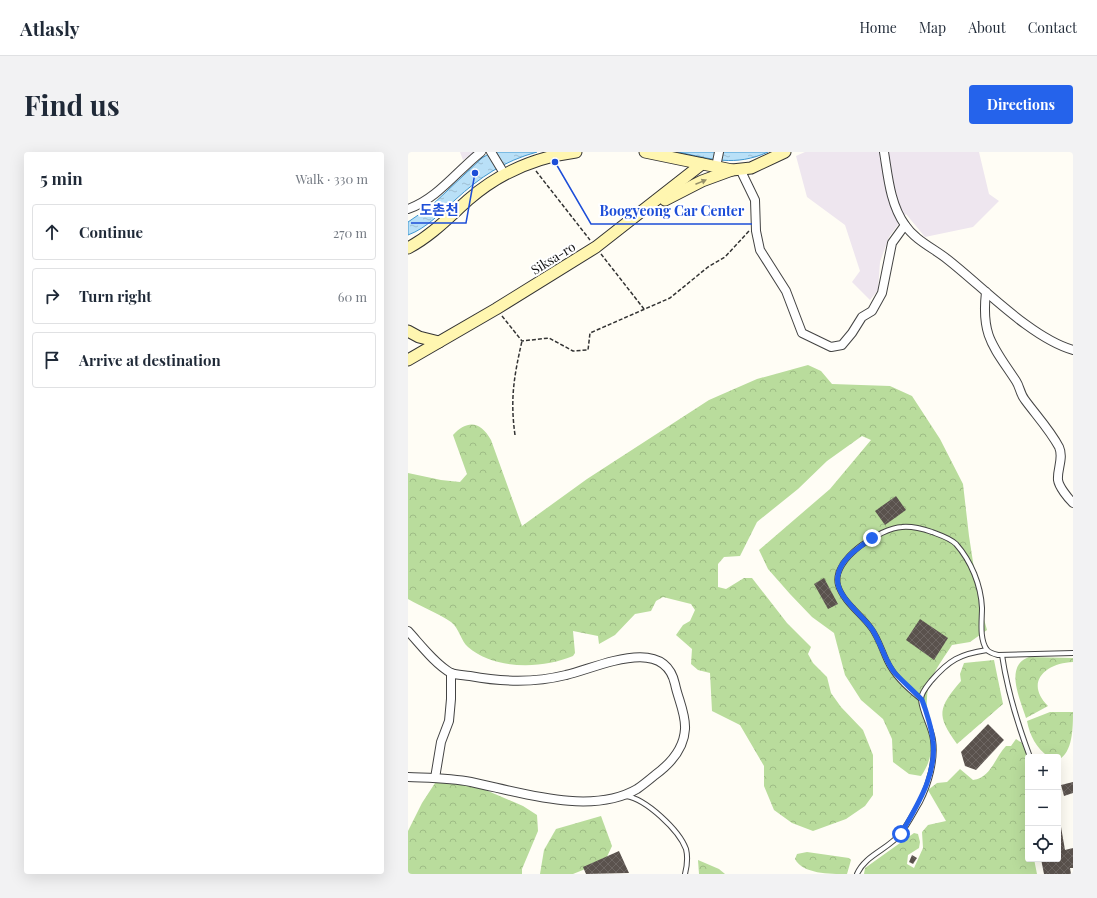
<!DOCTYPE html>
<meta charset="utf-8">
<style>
:root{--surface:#fff;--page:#f2f2f3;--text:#1f2937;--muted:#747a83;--line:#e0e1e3;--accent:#2563eb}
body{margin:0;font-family:"Playfair Display","Noto Sans KR",serif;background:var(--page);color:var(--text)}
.controls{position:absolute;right:12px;bottom:12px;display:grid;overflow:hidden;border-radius:4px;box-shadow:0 4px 16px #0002}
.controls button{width:36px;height:36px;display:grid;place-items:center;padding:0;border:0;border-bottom:1px solid var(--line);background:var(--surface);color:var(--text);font:20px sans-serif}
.stop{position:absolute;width:12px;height:12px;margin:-9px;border:3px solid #2563eb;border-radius:50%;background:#fff}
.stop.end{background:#2563eb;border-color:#fff;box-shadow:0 1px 4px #0008}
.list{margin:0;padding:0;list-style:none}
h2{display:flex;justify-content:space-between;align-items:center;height:52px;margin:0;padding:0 16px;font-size:17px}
h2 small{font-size:13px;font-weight:400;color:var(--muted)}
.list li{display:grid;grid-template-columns:26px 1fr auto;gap:12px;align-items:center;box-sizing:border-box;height:56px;margin:0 8px 8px;padding:0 8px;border:1px solid var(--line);border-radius:4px}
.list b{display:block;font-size:15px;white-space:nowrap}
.list em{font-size:13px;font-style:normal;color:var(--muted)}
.icon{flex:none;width:22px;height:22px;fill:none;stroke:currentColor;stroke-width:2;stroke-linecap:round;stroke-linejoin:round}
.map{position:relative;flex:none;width:665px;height:722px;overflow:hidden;border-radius:4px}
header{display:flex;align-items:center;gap:24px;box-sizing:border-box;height:56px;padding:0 20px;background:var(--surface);border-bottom:1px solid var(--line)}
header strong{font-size:19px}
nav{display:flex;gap:22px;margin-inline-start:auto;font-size:14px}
.intro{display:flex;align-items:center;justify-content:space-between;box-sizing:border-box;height:96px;padding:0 24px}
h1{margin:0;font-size:28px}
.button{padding:10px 18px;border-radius:4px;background:var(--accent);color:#fff;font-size:14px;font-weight:700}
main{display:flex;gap:24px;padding:0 24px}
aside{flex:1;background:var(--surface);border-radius:4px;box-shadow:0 4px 16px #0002}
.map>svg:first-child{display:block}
.industrial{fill:#eee6ef}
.forest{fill:url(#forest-crowns)}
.water{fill:url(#water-ripples);stroke:#3f96cf}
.building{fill:url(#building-cross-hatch)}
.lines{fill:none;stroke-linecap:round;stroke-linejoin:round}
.lane-casing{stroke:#444;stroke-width:6}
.street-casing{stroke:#444;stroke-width:10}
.secondary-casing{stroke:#333;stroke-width:13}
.path{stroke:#333;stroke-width:1.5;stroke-dasharray:4 2;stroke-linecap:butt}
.lane{stroke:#fff;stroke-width:4}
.street{stroke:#fff;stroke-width:8}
.secondary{stroke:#fff6b0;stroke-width:11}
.oneway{fill:#948f68}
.route{stroke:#2563eb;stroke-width:5}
.labels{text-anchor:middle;stroke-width:4;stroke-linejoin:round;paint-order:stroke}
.street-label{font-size:13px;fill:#111;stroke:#fff}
.leader{fill:none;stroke:#1d4ed8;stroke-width:1.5}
.callout-dot{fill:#1d4ed8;stroke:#fff;stroke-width:1.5}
.callout-label{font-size:14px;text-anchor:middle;font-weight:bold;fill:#1d4ed8;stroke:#fff;stroke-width:4;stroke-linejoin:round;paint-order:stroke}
</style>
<header>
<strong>Atlasly</strong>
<nav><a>Home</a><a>Map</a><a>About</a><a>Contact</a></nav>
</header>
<div class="intro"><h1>Find us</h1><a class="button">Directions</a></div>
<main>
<aside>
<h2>5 min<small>Walk · 330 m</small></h2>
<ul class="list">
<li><svg class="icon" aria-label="ahead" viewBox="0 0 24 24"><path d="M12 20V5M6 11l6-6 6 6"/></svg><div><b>Continue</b></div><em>270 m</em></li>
<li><svg class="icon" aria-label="right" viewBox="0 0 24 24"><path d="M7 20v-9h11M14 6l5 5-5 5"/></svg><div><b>Turn right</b></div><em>60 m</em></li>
<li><svg class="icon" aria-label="arrive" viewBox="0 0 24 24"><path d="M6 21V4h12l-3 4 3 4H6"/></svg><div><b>Arrive at destination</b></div></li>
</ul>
</aside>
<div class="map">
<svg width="665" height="722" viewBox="0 0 665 722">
<defs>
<pattern id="forest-crowns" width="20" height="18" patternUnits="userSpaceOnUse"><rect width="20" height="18" fill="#b9dc9c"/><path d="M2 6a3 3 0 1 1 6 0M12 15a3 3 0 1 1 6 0" fill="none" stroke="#9ebc85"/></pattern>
<pattern id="water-ripples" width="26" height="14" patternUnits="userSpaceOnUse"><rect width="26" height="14" fill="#b9e0f7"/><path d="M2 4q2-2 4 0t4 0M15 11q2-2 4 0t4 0" fill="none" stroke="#9ebfd3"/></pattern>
<pattern id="building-cross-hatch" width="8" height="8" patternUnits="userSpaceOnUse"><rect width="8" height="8" fill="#5a524d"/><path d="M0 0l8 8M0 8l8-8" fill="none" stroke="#6d6662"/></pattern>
</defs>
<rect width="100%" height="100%" fill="#fffdf5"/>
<!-- industrial -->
<g class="industrial">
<polygon points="52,0 67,0 55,8"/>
<polygon points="397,0 571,0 581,42 591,49 565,75 517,85 498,62 481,85 472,110 470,138 462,148 444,130 452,119 437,73 399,45 388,4"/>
</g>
<!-- forest -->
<g class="forest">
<path d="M400,213l13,6 11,13 58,2 22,10 28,43 23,45 6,52 10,65 8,29 -17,12 -18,3c-10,16 -24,32 -25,53 -2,29 14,50 -6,78l-12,-2 -16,-12 -1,-23 -9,-20 -22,-19 -16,-25 -11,-42 -22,-16 -22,-23 -22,-25 -9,-19 71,-61 41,-49 -9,-4 -35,25 -29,28 -41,33 -17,34 -16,1 -6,7v23l8,2 18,-11h8l35,45 24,24 -3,7 5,9 14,14 4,16 10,14 22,23 10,25v40l-8,11 -19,13 -33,12 -21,-8 -18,-13 -10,-24v-20l-24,-41 -28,-14 -2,-38 -12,-3 -7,-6 1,-15 -16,-14 7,-10 7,-4 5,-11 -4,-6 -28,-7 -7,4 -5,10 -16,3 -20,21 -16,9 -1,-8 -25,-5 2,22 -2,3c-31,13 -78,14 -105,-9 -7,-6 -9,-19 -17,-25 -13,-9 -29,-15 -43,-23v-126l33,7 19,2 7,-8 -14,-39c15,-16 28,-13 38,5l31,86 65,-47 122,-79 48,-21z"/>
<path d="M621,505l44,1v4c-27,1 -49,20 -25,44l-22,12c-6,-19 -22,-52 3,-61z"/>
<path d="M586,508l9,44 -46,40c-21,-29 -19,-36 4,-63l-1,-7 4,-11z"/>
<path d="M642,560h23c0,15 0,41 -15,48v-3h-9c-13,-9 -19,-21 -22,-36z"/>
<path d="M608,587l6,4 6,15v101h6l3,15h-173l1,-6 49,-35 4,1 2,8 -1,6 -11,7 -1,9 7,4 9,-20 -1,-16 6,-7 18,-4 -18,-31 9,-7 10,-1 13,-13 13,11c18,-2 22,-23 33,-34h5z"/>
<polygon points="50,626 115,654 129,663 130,679 114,717 114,722 0,722 0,679 14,651 29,628"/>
<polygon points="193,664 204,694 197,709 165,722 132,722 136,698 148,677"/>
<path d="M399,700l42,6 2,2 -4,14c-18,0 -44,0 -52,-15l2,-5z"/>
<polygon points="290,708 311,717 317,722 291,722"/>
</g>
<!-- water -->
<g class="water">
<path d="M84,0h45c-33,9 -57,25 -82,48 -15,13 -28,28 -47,35v-13l22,-15 52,-49z"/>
<path d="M270,0h90c-33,15 -57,7 -90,0z"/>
</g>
<!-- building -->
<g class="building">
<polygon points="488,344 498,358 477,373 467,359"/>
<polygon points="416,426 430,452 420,457 406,432"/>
<polygon points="512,467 540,486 526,508 498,488"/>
<polygon points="580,572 596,588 568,618 557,614 553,600"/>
<polygon points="665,630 665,641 656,644 653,633"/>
<polygon points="650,669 652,669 657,698 665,696 665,716 662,716 663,722 636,722 633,707 650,707"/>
<polygon points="211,699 221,721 178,722 175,715"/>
<polygon points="504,703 509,706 505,712 501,710"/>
</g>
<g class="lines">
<!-- lane casing -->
<g class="lane-casing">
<g id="lane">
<path d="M594,503c5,34 16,70 28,102"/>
<path d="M513,547c-13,-10 -27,-23 -34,-38 -5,-11 -9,-24 -16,-33 -10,-14 -28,-26 -33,-43 -7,-26 43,-57 64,-58 10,-1 21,2 30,5 8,3 18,6 24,12 15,17 25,41 26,64 0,12 -3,31 5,42 3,3 7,4 11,5l75,-2"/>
<path d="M218,644c20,3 53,34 60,53 2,8 1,17 -1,25"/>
<path d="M449,722c8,-19 32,-25 44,-41 7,-9 13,-21 19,-31 9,-18 16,-42 13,-62 -2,-14 -11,-27 -12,-41 0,-6 6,-13 10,-18 18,-21 29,-27 56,-31"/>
</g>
</g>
<!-- street casing -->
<g class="street-casing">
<g id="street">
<polyline points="83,0 97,23"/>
<path d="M476,0c4,24 6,52 21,73 10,15 28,23 42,34 36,28 84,79 126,91"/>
<polyline points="308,15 311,0"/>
<polyline points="332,17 347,48 348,79 352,98 378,139 394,181 423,195 434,193 444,181 454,165 464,159 474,141 484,91 497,73"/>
<path d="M0,57c29,-10 49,-38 73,-57"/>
<path d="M578,140c-5,44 7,54 30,89 4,6 4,13 9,19 11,15 25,30 34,47 5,11 -2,22 -1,33 1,7 10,18 15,23"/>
<path d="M0,479c12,13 27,33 43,42 5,2 13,2 19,3 32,6 64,7 96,-1 31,-7 98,-41 109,9 3,15 11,30 10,45 -1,20 -15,35 -30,46 -6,5 -12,10 -18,14 -46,27 -118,3 -166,-7 -20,-4 -42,-4 -63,-5"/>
<polyline points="27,626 33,590 41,569 43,547 43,521"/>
</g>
</g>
<!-- secondary casing -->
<g class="secondary-casing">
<g id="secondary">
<polyline points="237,0 324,18 343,16 377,0"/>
<polyline points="257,48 294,29 324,18"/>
<path d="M0,96c23,-12 41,-31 60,-48 31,-27 68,-43 108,-48"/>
<polyline points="0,179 11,185 31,190"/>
<polyline points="0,208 88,157 188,95 294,12"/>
</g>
</g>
<!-- path -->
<g class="path">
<polyline points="128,19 182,88"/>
<polyline points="193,102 236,157"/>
<polyline points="94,164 114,189 141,186 165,199 180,198 182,181 262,146 300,115 317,105 341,79"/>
<path d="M107,283c-5,-36 -1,-59 7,-94"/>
</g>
<!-- lane -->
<use href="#lane" class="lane"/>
<!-- street -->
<use href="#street" class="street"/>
<!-- secondary -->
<use href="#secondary" class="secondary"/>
</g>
<!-- one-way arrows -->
<defs><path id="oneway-solid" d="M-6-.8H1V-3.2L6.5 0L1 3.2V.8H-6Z"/></defs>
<use class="oneway" href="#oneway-solid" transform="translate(293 30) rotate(-22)"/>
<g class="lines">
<!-- route -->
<path class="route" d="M464,386c-13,10 -31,20 -34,37 -5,20 24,39 34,54 9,14 12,30 22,43 5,6 26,25 28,28 4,10 10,30 11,41 4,34 -16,64 -32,93"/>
</g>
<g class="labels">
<!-- street labels -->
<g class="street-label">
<text transform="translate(145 106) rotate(-32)" y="5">Siksa-ro</text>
</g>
</g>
<!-- callouts -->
<path class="leader" d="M67 21L58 71H3M147 10L183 72H344"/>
<g class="callout-dot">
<circle cx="67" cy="21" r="4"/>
<circle cx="147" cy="10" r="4"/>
</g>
<g class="callout-label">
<text x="31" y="63">도촌천</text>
<text x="264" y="64">Boogyeong Car Center</text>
</g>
</svg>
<div class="controls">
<button>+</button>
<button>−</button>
<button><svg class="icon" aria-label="locate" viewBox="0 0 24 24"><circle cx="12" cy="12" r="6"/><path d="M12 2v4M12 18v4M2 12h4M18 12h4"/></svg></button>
</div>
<div class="stop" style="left:493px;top:682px"></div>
<div class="stop end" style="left:464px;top:386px"></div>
</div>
</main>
